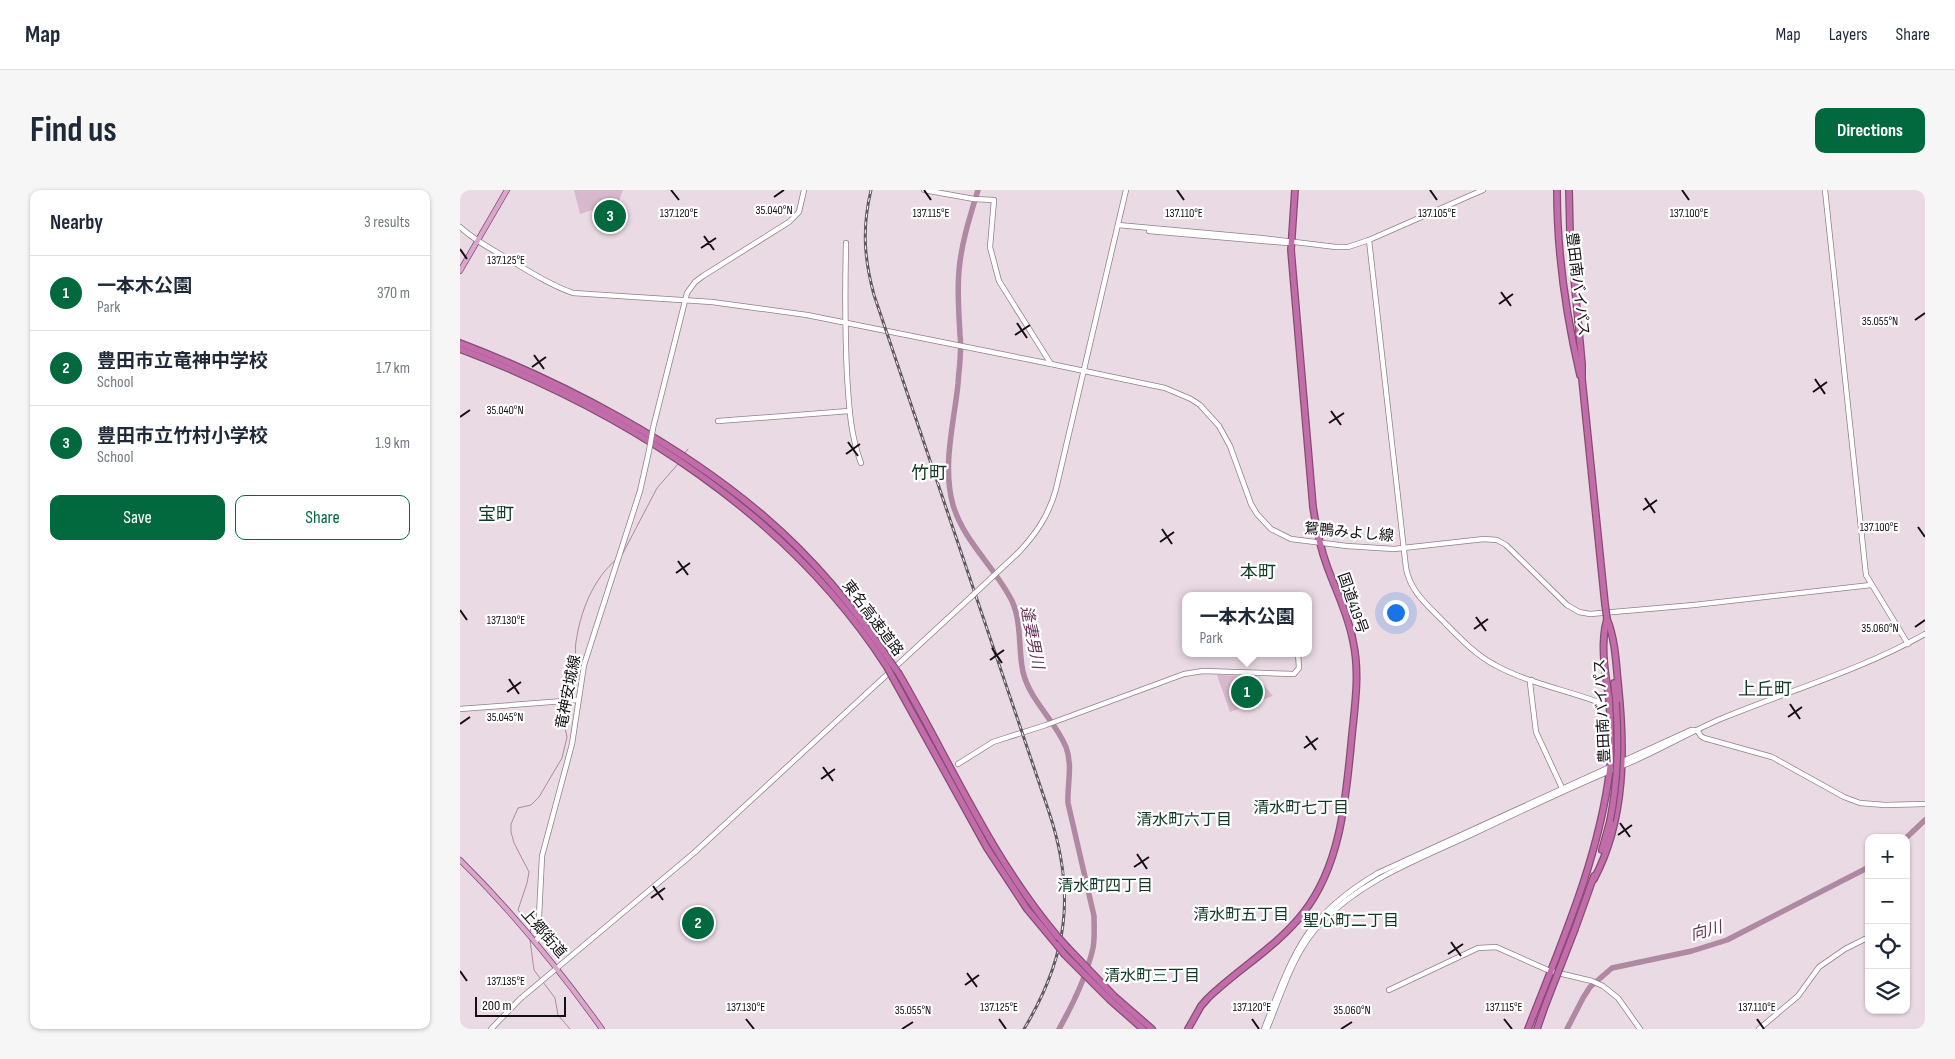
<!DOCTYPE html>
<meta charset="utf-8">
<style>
:root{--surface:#fff;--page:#f6f6f7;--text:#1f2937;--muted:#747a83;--line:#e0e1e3;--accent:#02693e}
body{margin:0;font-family:"Sofia Sans Condensed","Noto Sans JP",sans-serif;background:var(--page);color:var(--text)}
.controls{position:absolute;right:15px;bottom:15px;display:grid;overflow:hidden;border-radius:10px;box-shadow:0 1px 4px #0004}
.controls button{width:45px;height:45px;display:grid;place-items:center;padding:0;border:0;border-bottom:1px solid var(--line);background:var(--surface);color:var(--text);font:25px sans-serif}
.scale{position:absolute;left:15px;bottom:12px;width:91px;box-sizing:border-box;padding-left:5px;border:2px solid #151013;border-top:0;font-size:14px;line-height:18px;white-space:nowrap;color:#151013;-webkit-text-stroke:4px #fff;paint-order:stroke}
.you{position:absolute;left:935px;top:422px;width:18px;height:18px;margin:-12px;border:4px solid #fff;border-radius:50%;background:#1a73e8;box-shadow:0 0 0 8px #1a73e833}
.badge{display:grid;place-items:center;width:32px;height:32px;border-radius:50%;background:var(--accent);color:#fff;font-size:16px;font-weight:700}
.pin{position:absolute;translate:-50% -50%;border:2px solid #fff;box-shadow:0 1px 5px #0006}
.popup{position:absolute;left:722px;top:402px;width:130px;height:65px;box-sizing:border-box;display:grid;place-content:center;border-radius:10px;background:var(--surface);filter:drop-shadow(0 1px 4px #0005);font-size:16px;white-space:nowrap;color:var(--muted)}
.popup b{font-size:19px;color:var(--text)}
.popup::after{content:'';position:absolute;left:50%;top:100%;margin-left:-10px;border:10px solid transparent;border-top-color:var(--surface)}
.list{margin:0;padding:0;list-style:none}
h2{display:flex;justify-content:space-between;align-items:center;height:65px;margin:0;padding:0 20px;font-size:21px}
h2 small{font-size:16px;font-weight:400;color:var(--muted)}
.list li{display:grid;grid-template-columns:32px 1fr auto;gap:15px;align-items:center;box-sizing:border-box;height:75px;padding:0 20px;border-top:1px solid var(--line)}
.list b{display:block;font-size:19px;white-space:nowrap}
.list p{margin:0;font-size:16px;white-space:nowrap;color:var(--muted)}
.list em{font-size:16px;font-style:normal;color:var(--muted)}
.actions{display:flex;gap:10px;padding:15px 20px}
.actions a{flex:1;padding:11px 0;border:1px solid var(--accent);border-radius:10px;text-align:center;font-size:18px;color:var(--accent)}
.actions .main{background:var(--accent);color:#fff}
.icon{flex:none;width:28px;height:28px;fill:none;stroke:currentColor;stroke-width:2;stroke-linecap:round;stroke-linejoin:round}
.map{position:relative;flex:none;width:1465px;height:839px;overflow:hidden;border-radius:10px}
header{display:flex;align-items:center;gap:30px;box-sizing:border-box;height:70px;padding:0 25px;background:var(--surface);border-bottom:1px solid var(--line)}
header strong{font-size:24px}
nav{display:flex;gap:28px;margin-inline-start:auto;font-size:18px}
.intro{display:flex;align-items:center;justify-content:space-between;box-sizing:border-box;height:120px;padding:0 30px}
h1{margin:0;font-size:35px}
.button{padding:12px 22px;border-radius:10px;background:var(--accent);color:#fff;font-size:18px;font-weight:700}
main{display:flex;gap:30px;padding:0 30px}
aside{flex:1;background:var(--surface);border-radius:10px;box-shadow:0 1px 4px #0004}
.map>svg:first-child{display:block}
.green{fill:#d8b8cd}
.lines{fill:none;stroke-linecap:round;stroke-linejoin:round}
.stream{stroke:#af88a2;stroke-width:1}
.river{stroke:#af88a2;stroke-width:5.5}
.secondary-casing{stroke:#8e8089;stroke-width:6}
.primary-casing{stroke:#854c75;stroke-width:6}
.highway-casing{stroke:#854c75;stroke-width:8}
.secondary{stroke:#fff;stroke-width:4.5}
.primary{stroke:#daa7cc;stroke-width:4.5}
.highway{stroke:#c26daa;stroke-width:5.5}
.rail-casing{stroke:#62595f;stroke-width:3}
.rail{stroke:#fff;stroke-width:1;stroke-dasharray:4;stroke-linecap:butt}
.secondary-bridge-casing{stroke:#8e8089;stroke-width:6;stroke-linecap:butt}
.highway-bridge-casing{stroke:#854c75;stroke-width:8;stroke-linecap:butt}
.secondary-bridge{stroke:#fff;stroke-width:4.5}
.highway-bridge{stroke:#c26daa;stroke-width:5.5}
.ticks{fill:none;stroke:#151013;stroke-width:2}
.labels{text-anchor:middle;stroke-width:4.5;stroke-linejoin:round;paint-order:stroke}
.street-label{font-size:15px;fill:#151013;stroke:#fff}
.water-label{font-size:16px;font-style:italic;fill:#673459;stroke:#fff}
.neighbourhood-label{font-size:16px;fill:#113a24;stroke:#fff}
.quarter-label{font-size:18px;fill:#113a24;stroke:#fff}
.ticks-label{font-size:12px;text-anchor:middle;fill:#151013;stroke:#fff;stroke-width:4.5;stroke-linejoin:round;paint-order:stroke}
</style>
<header>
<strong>Map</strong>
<nav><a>Map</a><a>Layers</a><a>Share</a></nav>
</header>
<div class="intro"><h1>Find us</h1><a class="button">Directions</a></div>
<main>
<aside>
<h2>Nearby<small>3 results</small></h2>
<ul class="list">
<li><span class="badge">1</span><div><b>一本木公園</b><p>Park</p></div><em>370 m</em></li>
<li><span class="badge">2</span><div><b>豊田市立竜神中学校</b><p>School</p></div><em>1.7 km</em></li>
<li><span class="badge">3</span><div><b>豊田市立竹村小学校</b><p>School</p></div><em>1.9 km</em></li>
</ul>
<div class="actions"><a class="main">Save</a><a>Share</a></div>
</aside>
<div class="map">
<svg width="1465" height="839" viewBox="0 0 1465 839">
<rect width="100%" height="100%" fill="#eadae4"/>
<!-- green -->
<g class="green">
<polygon points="114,0 163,0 159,11 120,24"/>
<polygon points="757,485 796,486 813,506 770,522"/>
</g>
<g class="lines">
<!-- stream -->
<g class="stream">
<polyline points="224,264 228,259"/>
<polyline points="162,365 197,298 218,274"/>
<path d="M104,509c2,-10 7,-17 11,-26 3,-9 -1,-21 1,-31 4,-29 17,-64 41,-83"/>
<polyline points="70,743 71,737 58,720 67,693 69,682 54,653 51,642 51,634 58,618 71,615 79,607 102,568 107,547 102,524 103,513"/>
<polyline points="70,750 74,780 95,808 98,825 110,839"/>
</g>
<!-- river -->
<g class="river">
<path d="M518,0c-8,26 -17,54 -19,81 -2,21 0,43 1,64 2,16 -1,33 -2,49 -4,39 -16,82 -5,121 11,37 42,62 59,96 10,22 6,48 11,71 7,29 32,48 43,75 7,18 1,38 2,56l26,113c0,11 1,22 -1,32 -6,26 -21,58 -34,81"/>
<polyline points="1446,648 1465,630"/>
<polyline points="1107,839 1123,808 1130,797 1152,778 1232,761 1267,750 1409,677"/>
</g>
<!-- secondary casing -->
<g class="secondary-casing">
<g id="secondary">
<polyline points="464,0 514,9 534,10 530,57 539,91 591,174 705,198 731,209 740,215 759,236 770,256 791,314 797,324 811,339 831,349 887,356 934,359 1024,349 1037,350 1046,355 1107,415 1119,422 1130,424 1234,415 1411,395"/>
<polyline points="1365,0 1406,385 1448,454"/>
<polyline points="658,35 801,48 876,57 888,57 909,50 1023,0"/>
<path d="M0,37c13,12 29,21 45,30 22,13 43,27 68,36l139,9 95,13 244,49"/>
<polyline points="689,41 828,53"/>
<path d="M909,50l37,328c4,22 19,35 34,50 17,17 34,36 55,47 36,20 79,26 116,42l4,9"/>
<path d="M386,53c-1,44 -1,88 1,132 2,30 3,59 14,88"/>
<polyline points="258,231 389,221"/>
<polyline points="193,238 227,103 235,92 243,86 329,32 339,22 344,0"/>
<path d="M558,363c18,-19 31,-38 38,-64l70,-299"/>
<polyline points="1072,490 1070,493 1076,542 1102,598"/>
<polyline points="0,519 117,510"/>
<polyline points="1237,540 1241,546 1244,548 1312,567 1384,607 1400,613 1425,615 1465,614"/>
<polyline points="498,574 533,552 586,535 724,484 743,481 834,484 839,478 838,463"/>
<polyline points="845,722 858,734"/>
<polyline points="76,751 82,741 79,727 82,666 112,554 124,475 180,301 189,261"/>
<polyline points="929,800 1018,758 1036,757 1090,781 1132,791 1143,796 1158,808 1180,839"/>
<polyline points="31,839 60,809 235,662 512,406"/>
<path d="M804,839c30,-77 40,-112 114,-156l313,-143h4"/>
<path d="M807,839c15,-36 26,-77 54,-106 43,-45 101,-65 156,-91 48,-23 96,-46 145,-66 35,-14 67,-34 101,-48 68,-28 138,-48 202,-84"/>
<polyline points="1299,839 1338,806 1359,777 1385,759 1409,747"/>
</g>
</g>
<!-- primary casing -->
<g class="primary-casing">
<g id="primary">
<polyline points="0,81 47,0"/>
<path d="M0,670c53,52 99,109 142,169"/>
</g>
</g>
<!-- highway casing -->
<g class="highway-casing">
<g id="highway">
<path d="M1097,0c0,62 9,125 23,185"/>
<polyline points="1109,0 1110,43 1122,174 1122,189 1145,414"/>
<path d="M0,153c105,40 220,101 306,175 49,42 90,92 126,146"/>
<path d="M0,159c168,64 328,165 427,318"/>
<path d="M1147,429c-7,25 -2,53 2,79"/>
<path d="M439,484c52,89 92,184 159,263"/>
<polyline points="433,488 527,658 567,719 597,755"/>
<polyline points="1154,493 1156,512"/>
<polyline points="1142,660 1150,631"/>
<path d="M1134,689c32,-60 31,-131 24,-196 -2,-22 -3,-44 -11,-64"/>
<polyline points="1115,739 1134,686"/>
<polyline points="608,758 654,806 692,839"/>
<polyline points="605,765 650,810 683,839"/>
<path d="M728,839l13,-23 7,-8c31,-30 69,-51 96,-86 38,-49 42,-117 48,-177 3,-31 8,-62 1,-94 -5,-27 -17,-50 -26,-75 -7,-19 -11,-39 -14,-59l-22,-257 4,-60"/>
<path d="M1068,839c33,-85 71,-170 82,-261 2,-17 0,-35 0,-53"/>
<polyline points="1077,839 1085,816"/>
</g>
</g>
<!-- secondary -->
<use href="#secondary" class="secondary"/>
<!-- primary -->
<use href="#primary" class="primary"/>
<!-- highway -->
<use href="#highway" class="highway"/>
<!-- rail casing -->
<g class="rail-casing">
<path id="rail" d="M411,0c-9,38 -7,68 3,105l175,517c27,81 19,144 -25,217"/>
</g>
<!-- rail -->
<use href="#rail" class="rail"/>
<!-- secondary-bridge casing -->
<g class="secondary-bridge-casing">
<g id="secondary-bridge">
<polyline points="189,261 193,238"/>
<polyline points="512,406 558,363"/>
</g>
</g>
<!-- highway-bridge casing -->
<g class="highway-bridge-casing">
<g id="highway-bridge">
<polyline points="1145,414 1147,429"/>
<polyline points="432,474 439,484"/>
<polyline points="427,477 433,488"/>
<polyline points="1149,508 1150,525"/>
<path d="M1150,631c8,-40 9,-78 6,-119"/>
<polyline points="598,747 608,758"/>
<polyline points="597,755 605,765"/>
<polyline points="1085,816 1115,739"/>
</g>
</g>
<!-- secondary-bridge -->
<use href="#secondary-bridge" class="secondary-bridge"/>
<!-- highway-bridge -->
<use href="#highway-bridge" class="highway-bridge"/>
</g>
<!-- ticks -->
<path class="ticks" d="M211,0l8,10M464,0l7,10M717,0l7,10M970,0l7,10M1222,0l7,10M314,7l10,-7M244,46l10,14M241,58l15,-10M0,59l7,10M1041,102l10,14M1039,114l14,-10M1455,130l10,-7M557,133l10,15M555,145l15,-10M74,165l10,14M72,177l14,-10M1355,189l10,15M1353,202l14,-10M871,221l10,14M0,227l10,-7M869,233l15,-10M388,252l10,14M386,264l14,-10M1185,308l10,15M1183,320l14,-10M1458,337l7,10M702,339l10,15M700,352l14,-10M218,371l10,14M216,383l14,-10M0,420l7,10M1016,427l10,14M1455,437l10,-7M1014,439l14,-10M532,458l10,15M530,470l14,-10M49,489l10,15M47,502l14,-10M1330,514l10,15M1328,527l14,-10M0,534l10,-7M846,546l10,14M844,558l14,-10M363,577l10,14M361,589l14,-10M1160,633l10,14M1158,645l14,-10M677,664l10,15M674,677l15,-10M193,696l10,14M191,708l14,-10M991,752l10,14M988,764l15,-10M0,781l7,10M507,783l10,14M505,795l14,-10M286,829l8,10M539,829l7,10M792,829l7,10M1044,829l8,10M1297,829l7,10M442,839l11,-7M881,839l11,-7"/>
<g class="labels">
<!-- street labels -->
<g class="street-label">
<text transform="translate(1118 94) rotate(83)" y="5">豊田南バイパス</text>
<text transform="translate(889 342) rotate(5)" y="5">鴛鴨みよし線</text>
<text transform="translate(893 413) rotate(71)" y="5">国道419号</text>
<text transform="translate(413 428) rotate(53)" y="5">東名高速道路</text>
<text transform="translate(108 502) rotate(-79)" y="5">竜神安城線</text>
<text transform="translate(1142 521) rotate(-93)" y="5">豊田南バイパス</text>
<text transform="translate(84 743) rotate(49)" y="5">上郷街道</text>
</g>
<!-- water labels -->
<g class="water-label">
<text transform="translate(573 447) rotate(79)" y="6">逢妻男川</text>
<text transform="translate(1246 740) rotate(-15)" y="6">向川</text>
</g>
<!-- neighbourhood labels -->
<g class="neighbourhood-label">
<text x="841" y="623">清水町七丁目</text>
<text x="724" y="635">清水町六丁目</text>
<text x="645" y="701">清水町四丁目</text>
<text x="781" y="730">清水町五丁目</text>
<text x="891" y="736">聖心町二丁目</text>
<text x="692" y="791">清水町三丁目</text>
</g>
<!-- quarter labels -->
<g class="quarter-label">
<text x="469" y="289">竹町</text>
<text x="36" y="330">宝町</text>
<text x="798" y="388">本町</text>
<text x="1305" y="505">上丘町</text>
</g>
</g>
<g class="ticks-label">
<text x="314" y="24">35.040°N</text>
<text x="219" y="27">137.120°E</text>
<text x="471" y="27">137.115°E</text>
<text x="724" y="27">137.110°E</text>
<text x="977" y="27">137.105°E</text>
<text x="1229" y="27">137.100°E</text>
<text x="46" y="74">137.125°E</text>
<text x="1420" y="135">35.055°N</text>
<text x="45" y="224">35.040°N</text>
<text x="1419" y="341">137.100°E</text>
<text x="46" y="434">137.130°E</text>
<text x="1420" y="442">35.060°N</text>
<text x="45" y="531">35.045°N</text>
<text x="46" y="795">137.135°E</text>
<text x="286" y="821">137.130°E</text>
<text x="539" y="821">137.125°E</text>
<text x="792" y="821">137.120°E</text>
<text x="1044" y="821">137.115°E</text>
<text x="1297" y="821">137.110°E</text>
<text x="453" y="824">35.055°N</text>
<text x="892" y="824">35.060°N</text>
</g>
</svg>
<div class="controls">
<button>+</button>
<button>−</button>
<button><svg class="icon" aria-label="locate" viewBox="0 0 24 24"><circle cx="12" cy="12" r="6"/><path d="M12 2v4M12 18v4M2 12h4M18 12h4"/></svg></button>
<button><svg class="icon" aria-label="layers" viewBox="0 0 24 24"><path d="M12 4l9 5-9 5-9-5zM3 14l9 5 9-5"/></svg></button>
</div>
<div class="scale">200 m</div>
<div class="you"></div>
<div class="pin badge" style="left:787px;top:502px">1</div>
<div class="popup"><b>一本木公園</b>Park</div>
<div class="pin badge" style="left:238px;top:733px">2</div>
<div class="pin badge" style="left:150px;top:26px">3</div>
</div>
</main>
